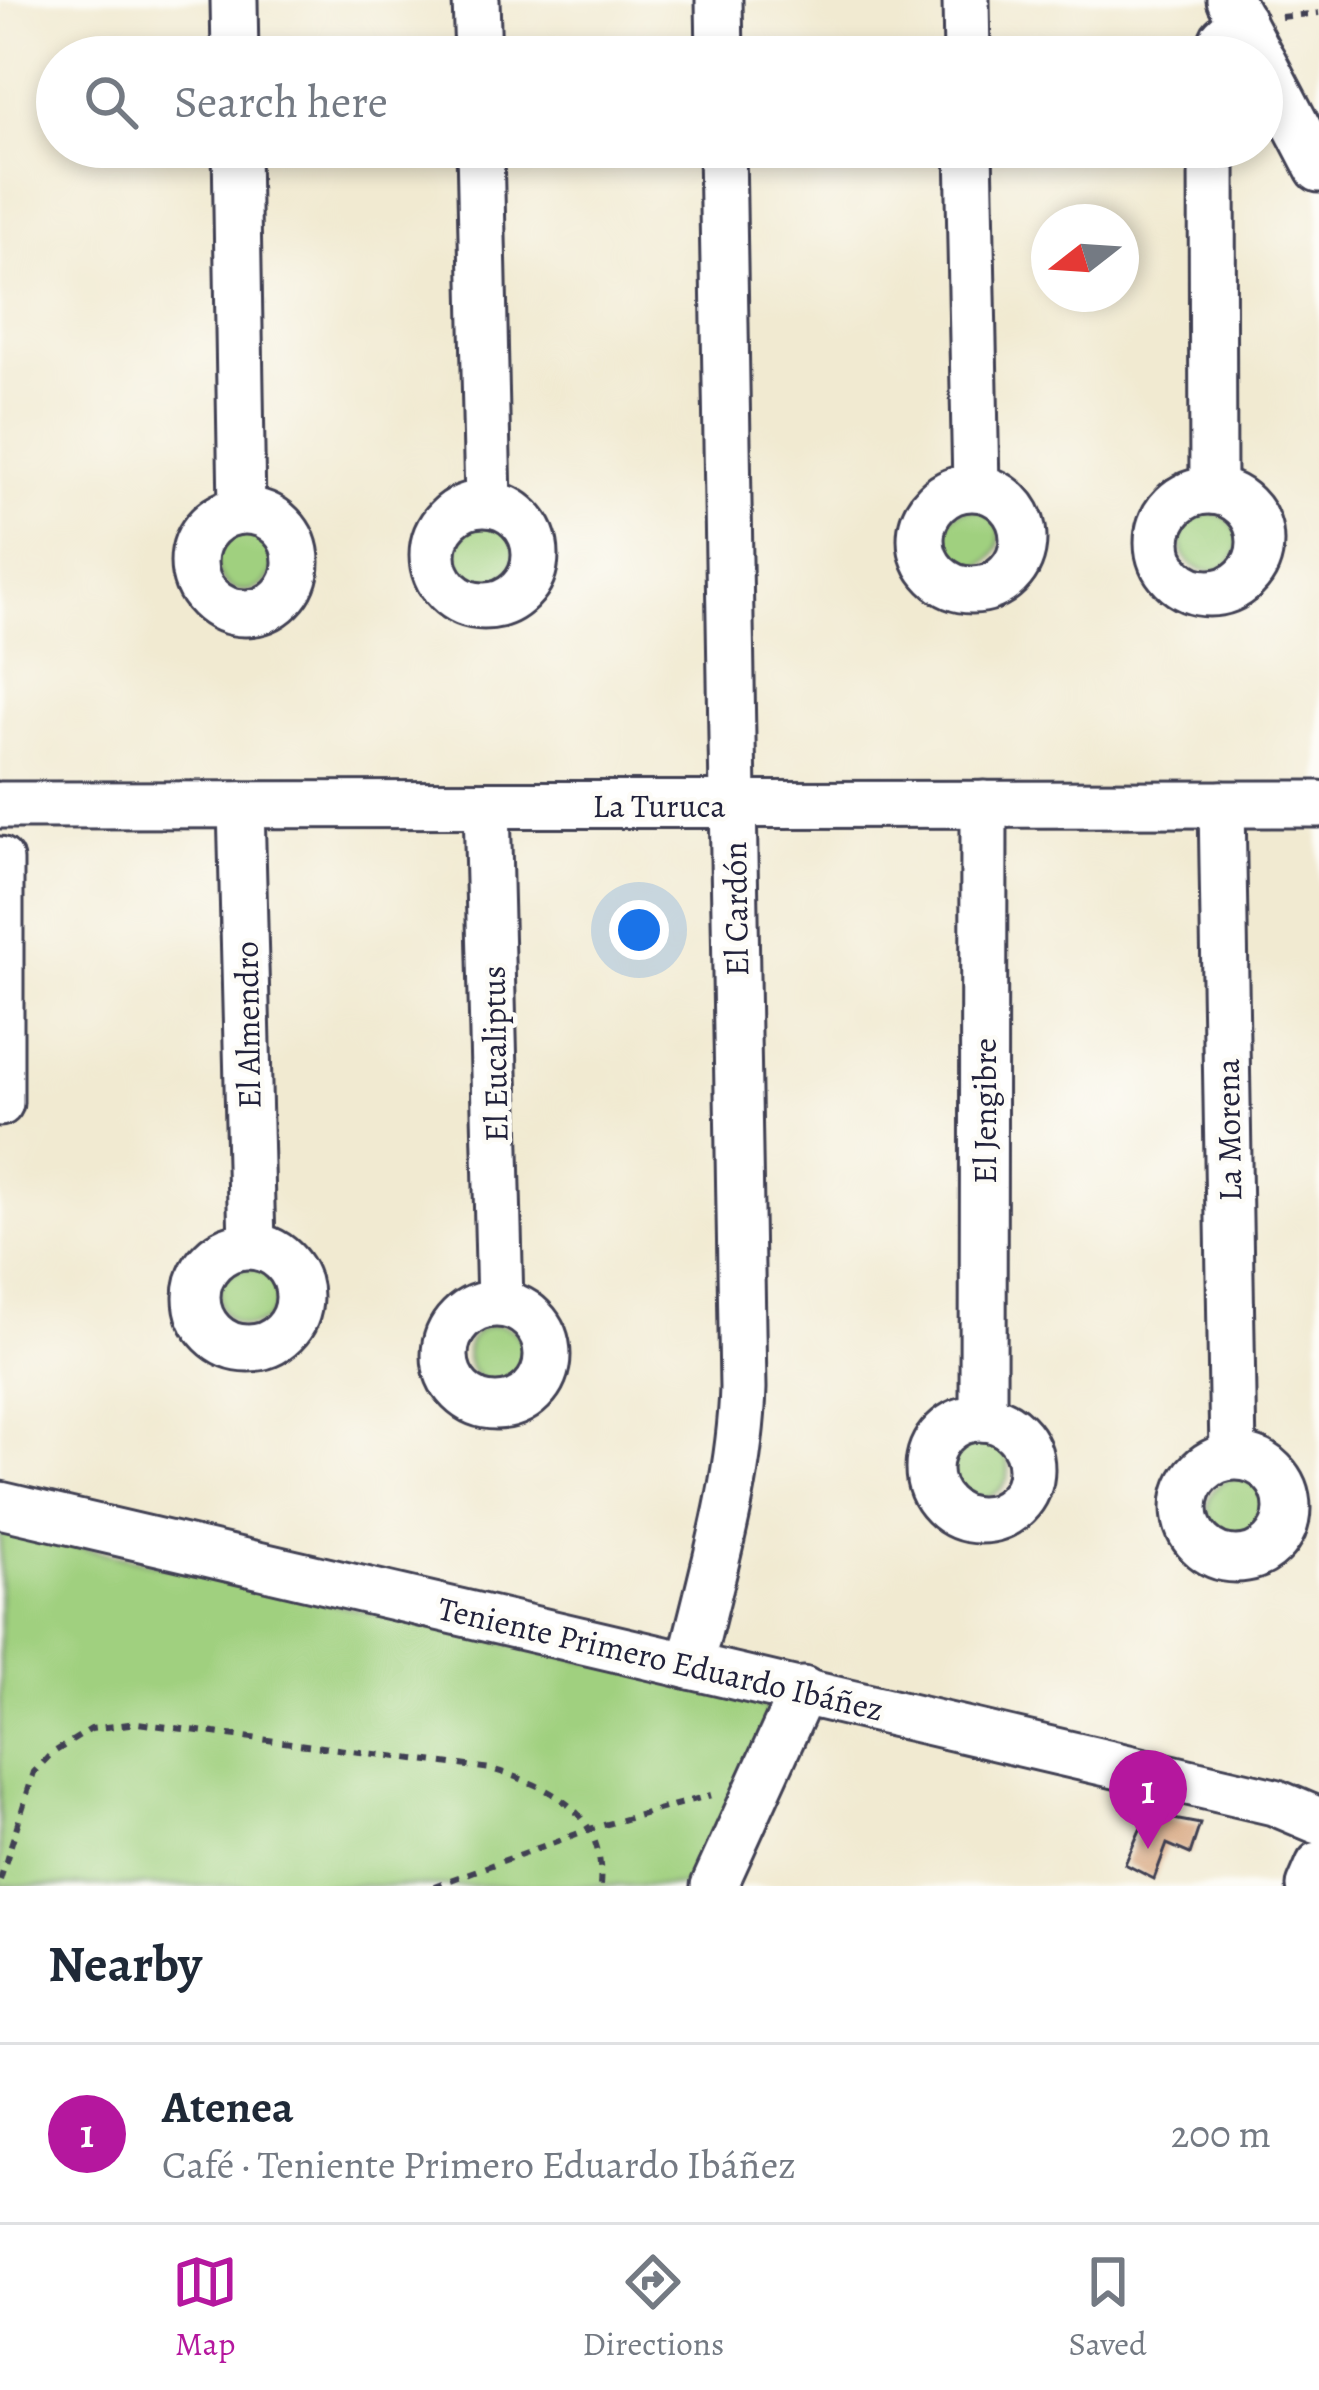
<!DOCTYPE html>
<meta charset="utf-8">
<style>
:root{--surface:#fff;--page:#f2f2f3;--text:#1f2937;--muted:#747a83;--line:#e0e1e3;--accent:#b5179e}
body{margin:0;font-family:Alegreya,serif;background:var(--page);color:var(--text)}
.compass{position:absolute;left:1031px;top:204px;width:108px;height:108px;border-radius:50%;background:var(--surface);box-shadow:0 6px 18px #0003;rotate:253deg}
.you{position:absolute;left:639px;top:930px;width:42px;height:42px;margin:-30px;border:9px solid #fff;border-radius:50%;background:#1a73e8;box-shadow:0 0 0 18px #1a73e833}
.badge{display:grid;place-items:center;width:78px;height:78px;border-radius:50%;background:var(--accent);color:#fff;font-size:39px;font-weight:700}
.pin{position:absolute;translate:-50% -99px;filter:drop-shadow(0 3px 6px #0008)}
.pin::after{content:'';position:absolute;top:63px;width:42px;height:36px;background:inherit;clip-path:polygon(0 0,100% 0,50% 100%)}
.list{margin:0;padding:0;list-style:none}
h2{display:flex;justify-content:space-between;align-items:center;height:156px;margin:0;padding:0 48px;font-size:51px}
h2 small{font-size:39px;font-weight:400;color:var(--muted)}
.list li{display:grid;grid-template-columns:78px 1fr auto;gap:36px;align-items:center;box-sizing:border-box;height:180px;padding:0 48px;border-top:3px solid var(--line)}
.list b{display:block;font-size:45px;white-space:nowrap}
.list p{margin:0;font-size:39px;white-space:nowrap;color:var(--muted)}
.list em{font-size:39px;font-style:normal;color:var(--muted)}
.icon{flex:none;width:66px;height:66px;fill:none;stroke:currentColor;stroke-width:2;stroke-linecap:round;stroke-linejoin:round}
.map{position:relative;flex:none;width:1319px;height:1886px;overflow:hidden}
.search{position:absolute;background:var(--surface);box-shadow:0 6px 18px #0003;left:36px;right:36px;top:36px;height:132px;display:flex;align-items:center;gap:30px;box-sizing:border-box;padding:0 42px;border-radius:66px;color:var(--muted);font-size:45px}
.sheet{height:336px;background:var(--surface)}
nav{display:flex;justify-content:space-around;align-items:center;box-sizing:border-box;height:168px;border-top:3px solid var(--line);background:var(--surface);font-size:33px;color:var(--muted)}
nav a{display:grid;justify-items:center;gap:6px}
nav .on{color:var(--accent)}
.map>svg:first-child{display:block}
.green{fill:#a0d07f;stroke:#61795d;stroke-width:3}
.building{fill:#d6a37a}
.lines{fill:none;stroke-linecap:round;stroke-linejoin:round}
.minor-casing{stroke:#414052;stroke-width:51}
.path{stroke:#414052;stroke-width:6;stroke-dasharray:9 9;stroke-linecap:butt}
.minor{stroke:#fff;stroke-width:45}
.labels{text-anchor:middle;stroke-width:9;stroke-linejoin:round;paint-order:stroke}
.street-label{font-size:33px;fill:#22223b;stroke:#fdfcf7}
</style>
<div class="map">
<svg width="1319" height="1886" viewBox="0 0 1319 1886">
<rect width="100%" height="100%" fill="#fdfcf7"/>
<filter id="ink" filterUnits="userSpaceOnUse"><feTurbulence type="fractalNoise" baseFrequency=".00833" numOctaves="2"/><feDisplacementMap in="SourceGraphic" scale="24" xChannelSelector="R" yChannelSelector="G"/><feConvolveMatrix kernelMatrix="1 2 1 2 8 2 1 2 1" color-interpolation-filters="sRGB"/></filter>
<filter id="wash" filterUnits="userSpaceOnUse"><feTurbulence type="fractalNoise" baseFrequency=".004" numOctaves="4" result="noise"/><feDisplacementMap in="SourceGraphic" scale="48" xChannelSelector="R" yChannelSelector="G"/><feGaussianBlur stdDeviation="2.7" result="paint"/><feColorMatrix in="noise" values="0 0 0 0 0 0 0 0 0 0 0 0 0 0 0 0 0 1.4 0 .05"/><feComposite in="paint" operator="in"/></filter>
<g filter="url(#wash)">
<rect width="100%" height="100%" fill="#f1ead1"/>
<!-- green -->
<g class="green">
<circle cx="971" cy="538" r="29"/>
<circle cx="1210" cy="542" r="29"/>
<circle cx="486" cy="553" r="29"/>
<circle cx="245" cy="562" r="29"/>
<circle cx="248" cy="1297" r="29"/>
<circle cx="496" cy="1354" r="29"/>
<circle cx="980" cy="1469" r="29"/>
<circle cx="1237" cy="1507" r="29"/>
<polygon points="0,1529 739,1695 756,1701 768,1711 766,1730 695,1886 0,1886"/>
</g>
<g id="blocks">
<!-- building -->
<polygon class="building" points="1147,1814 1200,1824 1190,1854 1167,1844 1154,1879 1125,1864"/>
</g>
</g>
<g filter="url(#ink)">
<use href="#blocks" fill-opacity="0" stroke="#414052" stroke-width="3"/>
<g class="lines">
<!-- minor casing -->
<g class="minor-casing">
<g id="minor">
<polyline points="234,0 235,57"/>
<polyline points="476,0 478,57"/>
<polyline points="719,0 720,57"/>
<polyline points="966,0 967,57"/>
<polyline points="1230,0 1260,57"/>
<polyline points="1217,57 1223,39 1242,21"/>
<polyline points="1262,60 1319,169"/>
<polyline points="236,147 242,510"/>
<polyline points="480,147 488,503"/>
<polyline points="969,147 976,487"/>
<polyline points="1212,147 1213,491"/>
<circle cx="972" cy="539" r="51"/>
<circle cx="1209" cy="542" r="51"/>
<circle cx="484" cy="555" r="51"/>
<circle cx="245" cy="562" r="51"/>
<polyline points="1222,804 1233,1456"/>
<polyline points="0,805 1319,804"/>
<polyline points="241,805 252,1245"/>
<polyline points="487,805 500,1303"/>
<polyline points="0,860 0,1103"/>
<circle cx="248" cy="1297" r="51"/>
<circle cx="496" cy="1355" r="51"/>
<circle cx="980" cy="1469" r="51"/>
<polyline points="983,1418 984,804"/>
<circle cx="1236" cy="1508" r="51"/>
<polyline points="0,1505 1274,1802 1319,1821"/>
<path d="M690,1666c22,-92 50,-184 53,-278l-21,-1241"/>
<polyline points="714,1886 803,1690"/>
<polyline points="1310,1886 1319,1865"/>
</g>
</g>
<!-- path -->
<g class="path">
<polyline points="1281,17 1319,13"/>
<path d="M0,1880l34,-108 17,-18 40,-25 46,-6 354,46c61,18 115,44 109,117"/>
<polyline points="434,1886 590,1829 711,1795"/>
</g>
<!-- minor -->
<use href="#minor" class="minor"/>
</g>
</g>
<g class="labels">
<!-- street labels -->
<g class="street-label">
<text x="659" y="817">La Turuca</text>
<text transform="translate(735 909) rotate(-91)" y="12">El Cardón</text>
<text transform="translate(247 1025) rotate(-91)" y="12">El Almendro</text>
<text transform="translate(494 1054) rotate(-91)" y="12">El Eucaliptus</text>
<text transform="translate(984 1111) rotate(-90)" y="12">El Jengibre</text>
<text transform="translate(1228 1130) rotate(-91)" y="12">La Morena</text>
<text transform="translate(661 1658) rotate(13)" y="12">Teniente Primero Eduardo Ibáñez</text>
</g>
</g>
</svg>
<svg class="compass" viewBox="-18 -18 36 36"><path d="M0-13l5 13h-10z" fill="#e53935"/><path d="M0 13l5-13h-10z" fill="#747a83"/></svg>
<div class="you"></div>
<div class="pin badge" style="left:1148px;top:1849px">1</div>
<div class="search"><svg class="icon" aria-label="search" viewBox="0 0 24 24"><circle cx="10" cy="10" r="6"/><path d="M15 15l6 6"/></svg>Search here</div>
</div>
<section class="sheet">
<h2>Nearby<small></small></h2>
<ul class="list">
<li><span class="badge">1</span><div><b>Atenea</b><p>Café · Teniente Primero Eduardo Ibáñez</p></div><em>200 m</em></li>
</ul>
</section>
<nav>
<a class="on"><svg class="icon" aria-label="map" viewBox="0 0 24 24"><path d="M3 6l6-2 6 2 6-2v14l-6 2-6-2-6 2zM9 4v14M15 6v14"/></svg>Map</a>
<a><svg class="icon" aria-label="directions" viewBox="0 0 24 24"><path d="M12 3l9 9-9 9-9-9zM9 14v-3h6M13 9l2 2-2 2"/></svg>Directions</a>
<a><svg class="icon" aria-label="saved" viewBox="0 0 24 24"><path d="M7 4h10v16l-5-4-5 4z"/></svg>Saved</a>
</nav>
